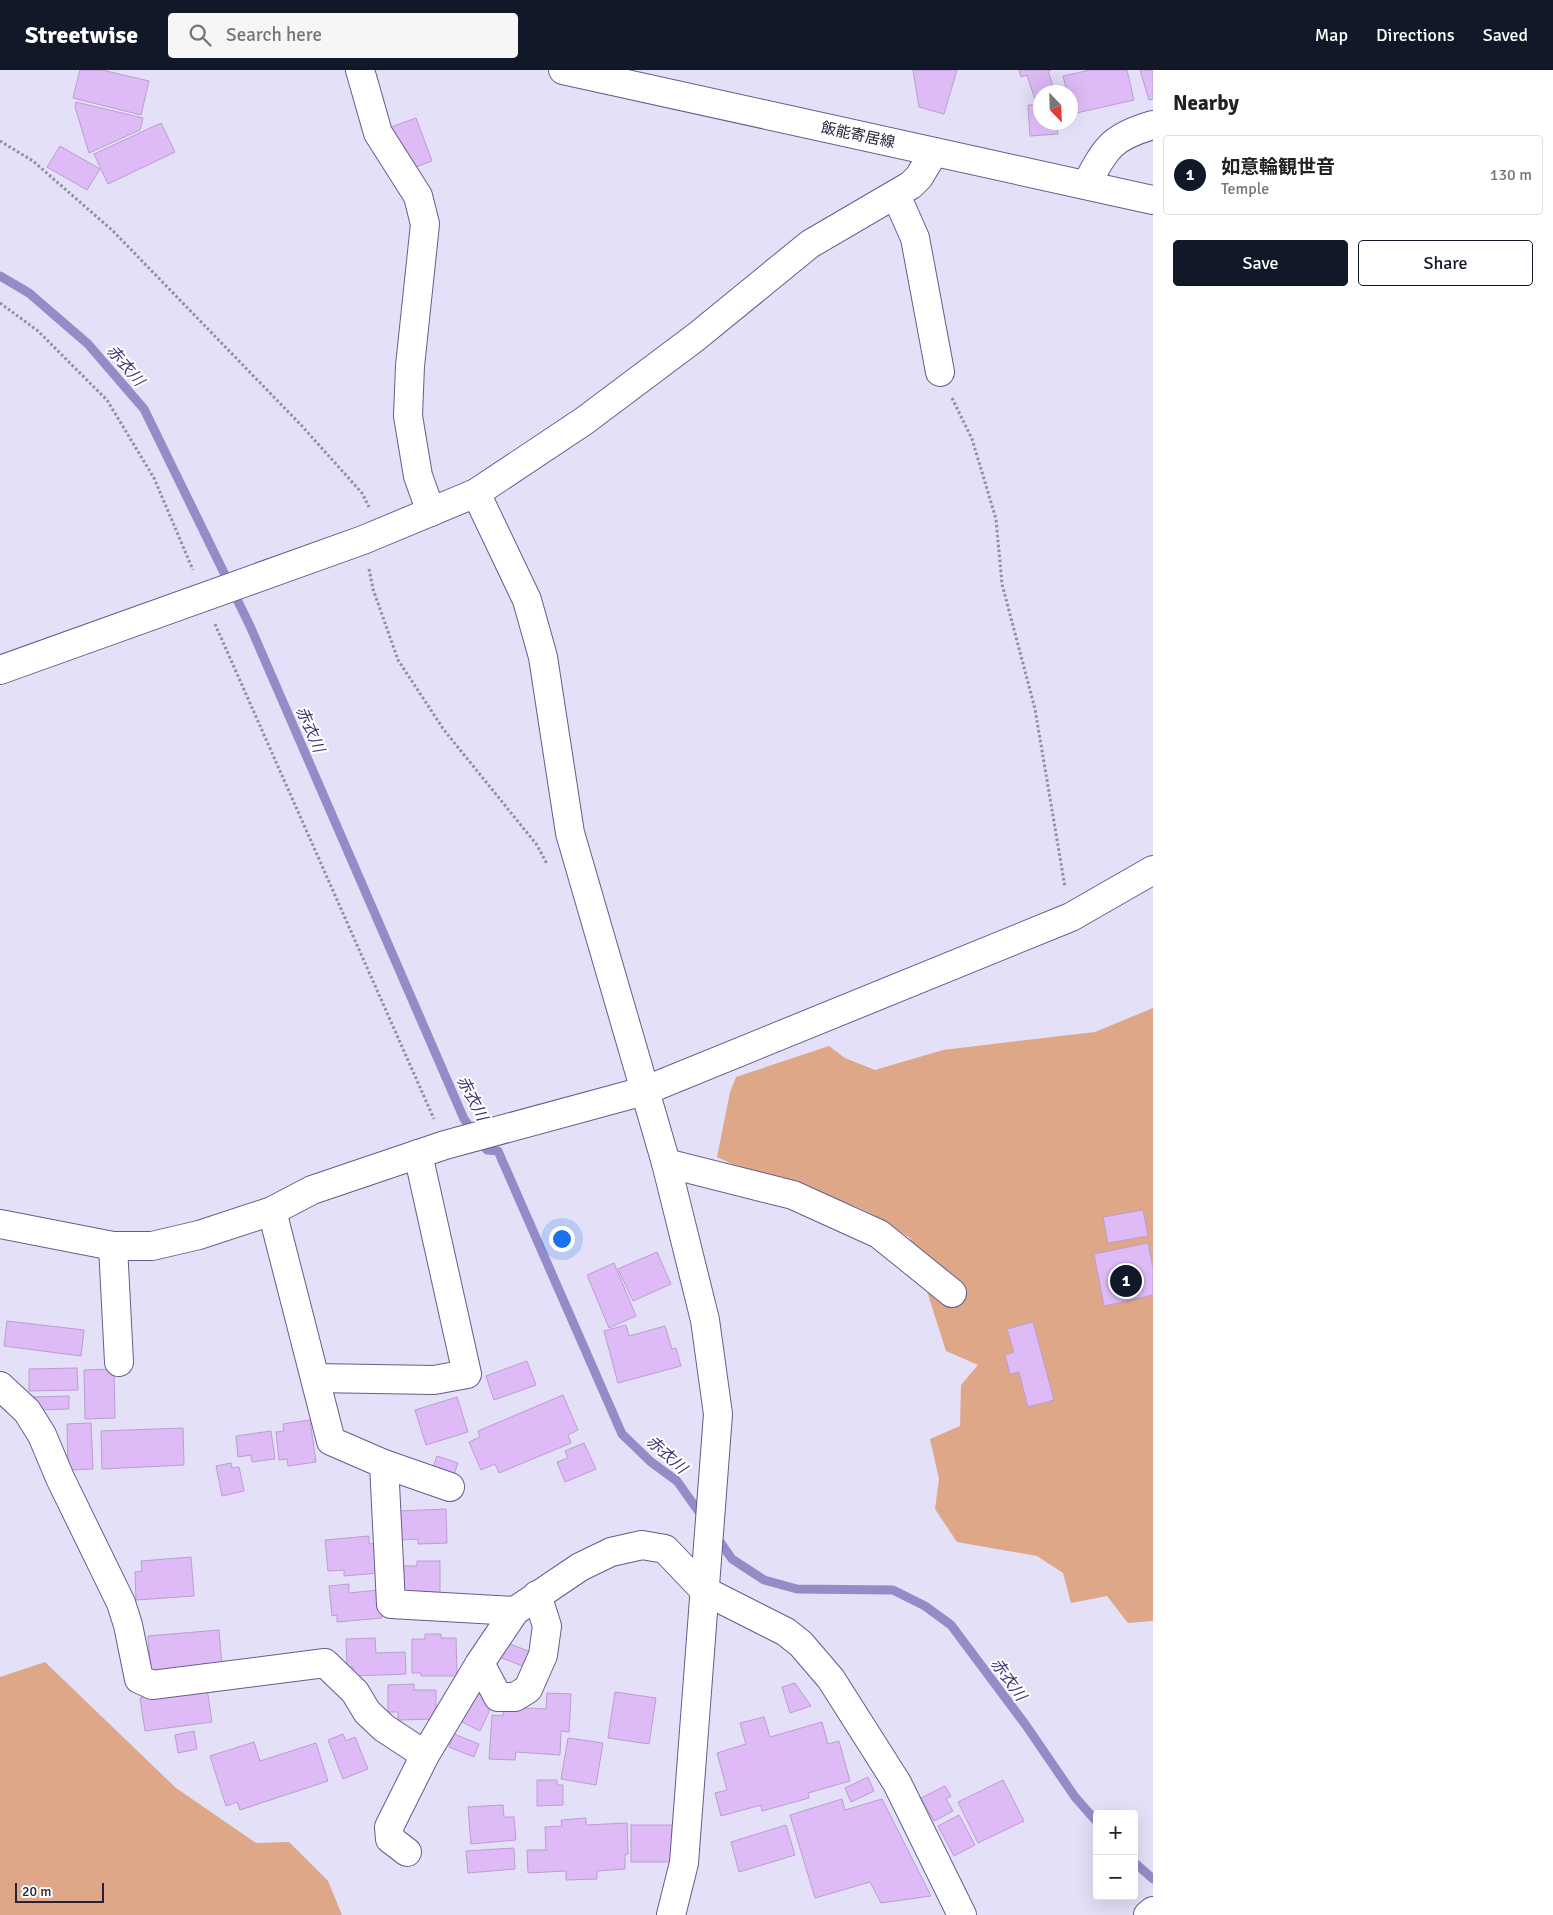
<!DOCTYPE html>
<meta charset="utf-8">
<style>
:root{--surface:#fff;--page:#f6f6f6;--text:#222;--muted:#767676;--line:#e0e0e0;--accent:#111827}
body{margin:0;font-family:Signika,"Noto Sans JP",sans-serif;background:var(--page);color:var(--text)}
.controls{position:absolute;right:15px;bottom:15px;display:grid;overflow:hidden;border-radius:5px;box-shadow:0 5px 20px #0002}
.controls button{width:45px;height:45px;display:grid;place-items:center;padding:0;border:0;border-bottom:1px solid var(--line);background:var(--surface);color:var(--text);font:25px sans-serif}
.compass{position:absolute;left:1033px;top:15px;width:45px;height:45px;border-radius:50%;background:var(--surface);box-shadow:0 5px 20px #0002;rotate:157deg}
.scale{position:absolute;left:15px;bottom:12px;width:89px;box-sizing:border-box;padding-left:5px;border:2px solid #272339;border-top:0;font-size:14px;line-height:18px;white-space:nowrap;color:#272339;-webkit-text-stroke:4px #fff;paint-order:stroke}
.you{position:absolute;left:561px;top:1168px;width:18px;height:18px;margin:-12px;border:4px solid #fff;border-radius:50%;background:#1a73e8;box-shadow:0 0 0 8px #1a73e833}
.badge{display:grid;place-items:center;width:32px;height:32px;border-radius:50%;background:var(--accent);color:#fff;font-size:16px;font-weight:700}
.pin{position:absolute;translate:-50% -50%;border:2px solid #fff;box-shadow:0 1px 5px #0006}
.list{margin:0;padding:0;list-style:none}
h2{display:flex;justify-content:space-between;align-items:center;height:65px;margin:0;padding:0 20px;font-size:21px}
h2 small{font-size:16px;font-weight:400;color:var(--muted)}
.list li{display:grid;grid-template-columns:32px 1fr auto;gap:15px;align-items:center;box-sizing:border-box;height:80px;margin:0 10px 10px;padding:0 10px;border:1px solid var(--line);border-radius:5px}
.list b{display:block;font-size:19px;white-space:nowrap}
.list p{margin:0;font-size:16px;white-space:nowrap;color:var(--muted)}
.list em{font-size:16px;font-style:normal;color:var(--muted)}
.actions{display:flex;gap:10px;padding:15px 20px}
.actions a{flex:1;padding:11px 0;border:1px solid var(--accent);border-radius:5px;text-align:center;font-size:18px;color:var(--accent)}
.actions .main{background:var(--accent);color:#fff}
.icon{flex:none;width:28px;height:28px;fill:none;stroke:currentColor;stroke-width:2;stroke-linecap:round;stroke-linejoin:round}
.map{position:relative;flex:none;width:1153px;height:1845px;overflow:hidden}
header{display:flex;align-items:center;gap:30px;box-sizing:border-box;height:70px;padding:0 25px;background:var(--accent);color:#fff}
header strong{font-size:24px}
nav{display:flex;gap:28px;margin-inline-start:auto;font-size:18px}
.search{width:350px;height:45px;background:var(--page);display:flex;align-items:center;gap:12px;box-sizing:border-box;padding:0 18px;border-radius:5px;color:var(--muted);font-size:19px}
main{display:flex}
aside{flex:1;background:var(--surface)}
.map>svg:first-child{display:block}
.green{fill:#dea788}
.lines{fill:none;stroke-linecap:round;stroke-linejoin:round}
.stream{stroke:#958bc7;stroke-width:9}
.building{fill:#debbf6;stroke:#bc9dd0}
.minor-casing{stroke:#655c8f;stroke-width:30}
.major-casing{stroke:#655c8f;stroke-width:30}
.path{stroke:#908da4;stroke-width:3;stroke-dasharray:2.5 2.5;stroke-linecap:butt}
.minor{stroke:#fff;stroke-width:28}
.major{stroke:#fff;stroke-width:28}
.labels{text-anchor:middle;stroke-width:4;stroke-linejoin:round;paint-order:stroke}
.street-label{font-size:15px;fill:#272339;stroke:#fff}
.water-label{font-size:16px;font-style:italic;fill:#423078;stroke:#fff}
</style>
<header>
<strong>Streetwise</strong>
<div class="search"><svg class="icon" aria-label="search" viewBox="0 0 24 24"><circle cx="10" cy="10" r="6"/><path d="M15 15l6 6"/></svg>Search here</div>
<nav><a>Map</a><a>Directions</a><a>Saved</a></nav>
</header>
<main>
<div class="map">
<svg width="1153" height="1845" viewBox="0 0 1153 1845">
<rect width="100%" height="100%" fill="#e3e0f7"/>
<!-- green -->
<g class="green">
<path d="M1153,938v613l-25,2 -21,-27 -36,7 -8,-30 -26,-17 -80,-14 -22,-33 4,-30 -9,-40 30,-13 1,-41 17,-20 -32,-14 -36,-113c-14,-9 -28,-19 -42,-26 -49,-23 -103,-31 -151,-55l13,-65 6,-15 93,-31 16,12 30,12 68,-20 152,-18z"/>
<polygon points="45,1592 176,1718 256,1773 289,1772 328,1811 342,1845 0,1845 0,1607"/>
</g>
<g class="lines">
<!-- stream -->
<g class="stream">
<polyline points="0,206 29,223 88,274 144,339 250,556 464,1049 487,1080 498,1081 622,1364 651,1392 677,1411 704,1449"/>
<polyline points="716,1466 732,1489 764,1510 797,1519 893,1520 925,1536 951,1555 1025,1654 1075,1727 1097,1752"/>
<polyline points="1134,1792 1153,1809"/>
</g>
</g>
<!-- building -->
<g class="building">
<polygon points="80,0 102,0 149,11 141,45 73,28"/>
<polygon points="913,0 957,0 944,44 919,37"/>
<polygon points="1019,0 1051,0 1048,1 1055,22 1040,22 1040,30 1036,32 1027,5 1021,7"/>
<polygon points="1090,0 1127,0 1134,30 1072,44 1070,22 1067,22 1063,6"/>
<polygon points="1140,0 1153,0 1153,29 1149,30"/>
<polygon points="76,32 143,48 140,60 89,83 75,37"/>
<polygon points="1028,35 1040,35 1040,52 1057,52 1058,64 1030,66"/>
<polygon points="416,48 432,91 408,100 388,58"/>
<polygon points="161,53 175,82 108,114 94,84"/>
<polygon points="60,76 100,99 87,120 47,97"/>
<polygon points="1143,1140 1148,1166 1108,1173 1103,1147"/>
<polygon points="1148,1173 1153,1198 1153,1225 1104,1236 1094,1184"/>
<polygon points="657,1182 671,1214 633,1231 618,1199"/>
<polygon points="614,1193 636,1246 609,1258 587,1205"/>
<polygon points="7,1251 84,1260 81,1286 4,1276"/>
<polygon points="1033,1252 1054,1330 1028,1337 1019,1302 1010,1304 1005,1285 1014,1282 1007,1259"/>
<polygon points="626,1255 629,1266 665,1256 672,1279 676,1278 681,1296 618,1313 604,1261"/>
<polygon points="527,1291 536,1315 494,1330 486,1306"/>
<polygon points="77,1298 78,1320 29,1321 29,1299"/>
<polygon points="114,1299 115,1348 85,1349 84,1300"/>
<polygon points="563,1325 578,1360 568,1365 571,1373 499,1403 495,1394 481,1400 469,1372 480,1367 478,1361"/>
<polygon points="69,1326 69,1339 33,1340 33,1327"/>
<polygon points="457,1327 468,1362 426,1375 415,1340"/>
<polygon points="310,1350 316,1392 288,1396 287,1389 279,1390 276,1362 284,1361 283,1354"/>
<polygon points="91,1353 93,1399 68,1400 67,1354"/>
<polygon points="183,1358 184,1395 102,1399 101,1361"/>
<polygon points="271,1361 275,1389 252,1392 251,1385 238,1387 236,1366"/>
<polygon points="584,1373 596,1399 565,1412 557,1392 568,1388 565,1381"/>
<polygon points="437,1386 458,1393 453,1407 432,1400"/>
<polygon points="231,1393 232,1398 239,1397 244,1421 222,1426 216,1396"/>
<polygon points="446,1439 447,1473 418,1474 418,1469 400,1470 399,1441"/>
<polygon points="369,1466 369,1474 377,1473 379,1503 344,1506 344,1500 328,1501 325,1470"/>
<polygon points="191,1487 194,1526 136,1530 135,1502 142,1501 141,1491"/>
<polygon points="417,1491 440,1491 440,1528 401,1523 401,1496 417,1496"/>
<polygon points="349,1514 349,1523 379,1520 382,1548 337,1552 337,1545 332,1546 329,1516"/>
<polygon points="219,1560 222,1595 151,1601 148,1566"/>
<polygon points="425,1564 441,1564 441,1568 456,1568 457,1606 421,1606 421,1603 412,1603 412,1569 425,1569"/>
<polygon points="375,1568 376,1583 405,1582 406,1604 353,1606 353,1597 347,1597 346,1569"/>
<polygon points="505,1572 531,1582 525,1597 499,1587"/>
<polygon points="795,1613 811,1636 790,1643 782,1617"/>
<polygon points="414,1614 414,1620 436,1620 436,1649 398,1650 398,1642 388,1642 388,1615"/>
<polygon points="207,1618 212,1652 145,1661 140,1628"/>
<polygon points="476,1618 489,1624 494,1631 480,1661 460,1651"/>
<polygon points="615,1622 656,1628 649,1674 608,1668"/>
<polygon points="547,1623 571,1624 569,1662 561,1661 560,1685 516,1682 515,1690 489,1689 492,1645 503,1646 504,1637 546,1639"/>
<polygon points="764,1647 770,1667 822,1652 828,1674 839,1671 850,1711 808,1723 809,1728 762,1741 761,1735 721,1746 715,1723 727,1720 717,1683 746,1674 740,1653"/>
<polygon points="194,1661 197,1679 178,1683 175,1665"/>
<polygon points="343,1664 346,1671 355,1667 368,1699 343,1709 328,1670"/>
<polygon points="454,1664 479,1674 474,1687 449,1677"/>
<polygon points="568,1668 603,1673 596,1715 561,1709"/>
<polygon points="254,1672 260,1691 316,1673 328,1711 240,1740 237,1732 226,1736 210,1686"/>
<polygon points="868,1707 874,1721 851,1732 845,1718"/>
<polygon points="537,1710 557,1710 557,1715 563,1715 563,1735 537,1736"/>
<polygon points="1003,1710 1024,1751 978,1773 958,1732"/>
<polygon points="945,1716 951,1726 946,1729 953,1741 934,1751 921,1728"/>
<polygon points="842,1729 845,1740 882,1729 931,1826 881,1833 870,1812 815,1828 790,1745"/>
<polygon points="503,1735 504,1747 514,1747 516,1770 471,1774 468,1737"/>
<polygon points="959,1745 975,1775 954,1786 938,1756"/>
<polygon points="586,1748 586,1755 627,1753 628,1784 625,1785 625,1799 597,1801 597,1809 566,1810 566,1801 528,1803 527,1780 546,1780 545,1757 562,1756 561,1750"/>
<rect x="631" y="1755" width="41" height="37"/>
<polygon points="786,1755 795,1785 739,1802 731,1772"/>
<polygon points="514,1778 515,1799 468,1803 466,1781"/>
</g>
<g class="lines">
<!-- minor casing -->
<g class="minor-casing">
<g id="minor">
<polyline points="360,0 378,63 418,126 425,154 410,296 408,346 418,406 431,442"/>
<path d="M1086,115c20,-37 25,-48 67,-60"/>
<polyline points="896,125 915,168 940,302"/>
<polyline points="476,423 527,530 543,587 570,763 666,1093 705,1250 718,1344 684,1793 671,1845"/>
<polyline points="0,600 363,470 476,423 584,351 696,267 810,174 911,115 919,107 934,82"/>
<polyline points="666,1093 793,1125 879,1164 952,1223"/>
<polyline points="272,1141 331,1371 384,1394 391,1534 515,1541"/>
<polyline points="0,1154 113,1176 152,1176 199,1165 272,1141 312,1120 445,1075 644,1021 1071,847 1153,800"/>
<polyline points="113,1176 119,1292"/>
<polyline points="315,1308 434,1310 467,1304 418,1084"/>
<polyline points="0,1316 27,1341 42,1365 60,1408 121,1533 128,1555 139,1609 152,1615 325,1593 355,1622 367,1642 384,1658 425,1685"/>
<polyline points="384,1394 450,1417"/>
<polyline points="480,1593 498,1627 515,1627 528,1619 543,1585 547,1556 537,1525"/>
<polyline points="407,1782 390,1769 389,1757 425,1685 480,1593 515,1541 580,1497 611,1482 642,1475 665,1479 705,1521 786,1562 801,1574 831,1609 897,1713 962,1845"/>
<polyline points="1148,1845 1153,1841"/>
</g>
</g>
<!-- major casing -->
<g class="major-casing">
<polyline id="major" points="563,0 1153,130"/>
</g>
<!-- path -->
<g class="path">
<polyline points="0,71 33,91 113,161 301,355 362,423 369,437"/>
<polyline points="0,233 38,261 107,330 154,408 193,500"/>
<polyline points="952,328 972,369 996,449 1002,514 1035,639 1065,817"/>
<polyline points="369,499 373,519 398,590 444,660 537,775 547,794"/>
<polyline points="215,554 434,1049"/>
</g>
<!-- minor -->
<use href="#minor" class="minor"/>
<!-- major -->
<use href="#major" class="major"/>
</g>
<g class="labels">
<!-- street labels -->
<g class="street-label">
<text transform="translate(858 65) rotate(12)" y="5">飯能寄居線</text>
</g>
<!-- water labels -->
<g class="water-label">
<text transform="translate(126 295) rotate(49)" y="6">赤衣川</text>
<text transform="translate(311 659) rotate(67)" y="6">赤衣川</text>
<text transform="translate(473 1028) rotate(63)" y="6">赤衣川</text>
<text transform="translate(667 1384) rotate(42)" y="6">赤衣川</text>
<text transform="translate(1009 1609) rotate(54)" y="6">赤衣川</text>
</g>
</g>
</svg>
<div class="controls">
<button>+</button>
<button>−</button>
</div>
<svg class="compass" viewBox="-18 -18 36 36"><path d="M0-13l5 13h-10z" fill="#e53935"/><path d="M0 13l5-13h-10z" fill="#767676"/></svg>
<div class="scale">20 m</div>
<div class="you"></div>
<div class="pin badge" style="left:1126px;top:1211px">1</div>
</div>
<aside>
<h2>Nearby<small></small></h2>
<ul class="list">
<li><span class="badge">1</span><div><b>如意輪観世音</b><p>Temple</p></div><em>130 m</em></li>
</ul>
<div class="actions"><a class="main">Save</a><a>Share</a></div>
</aside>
</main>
